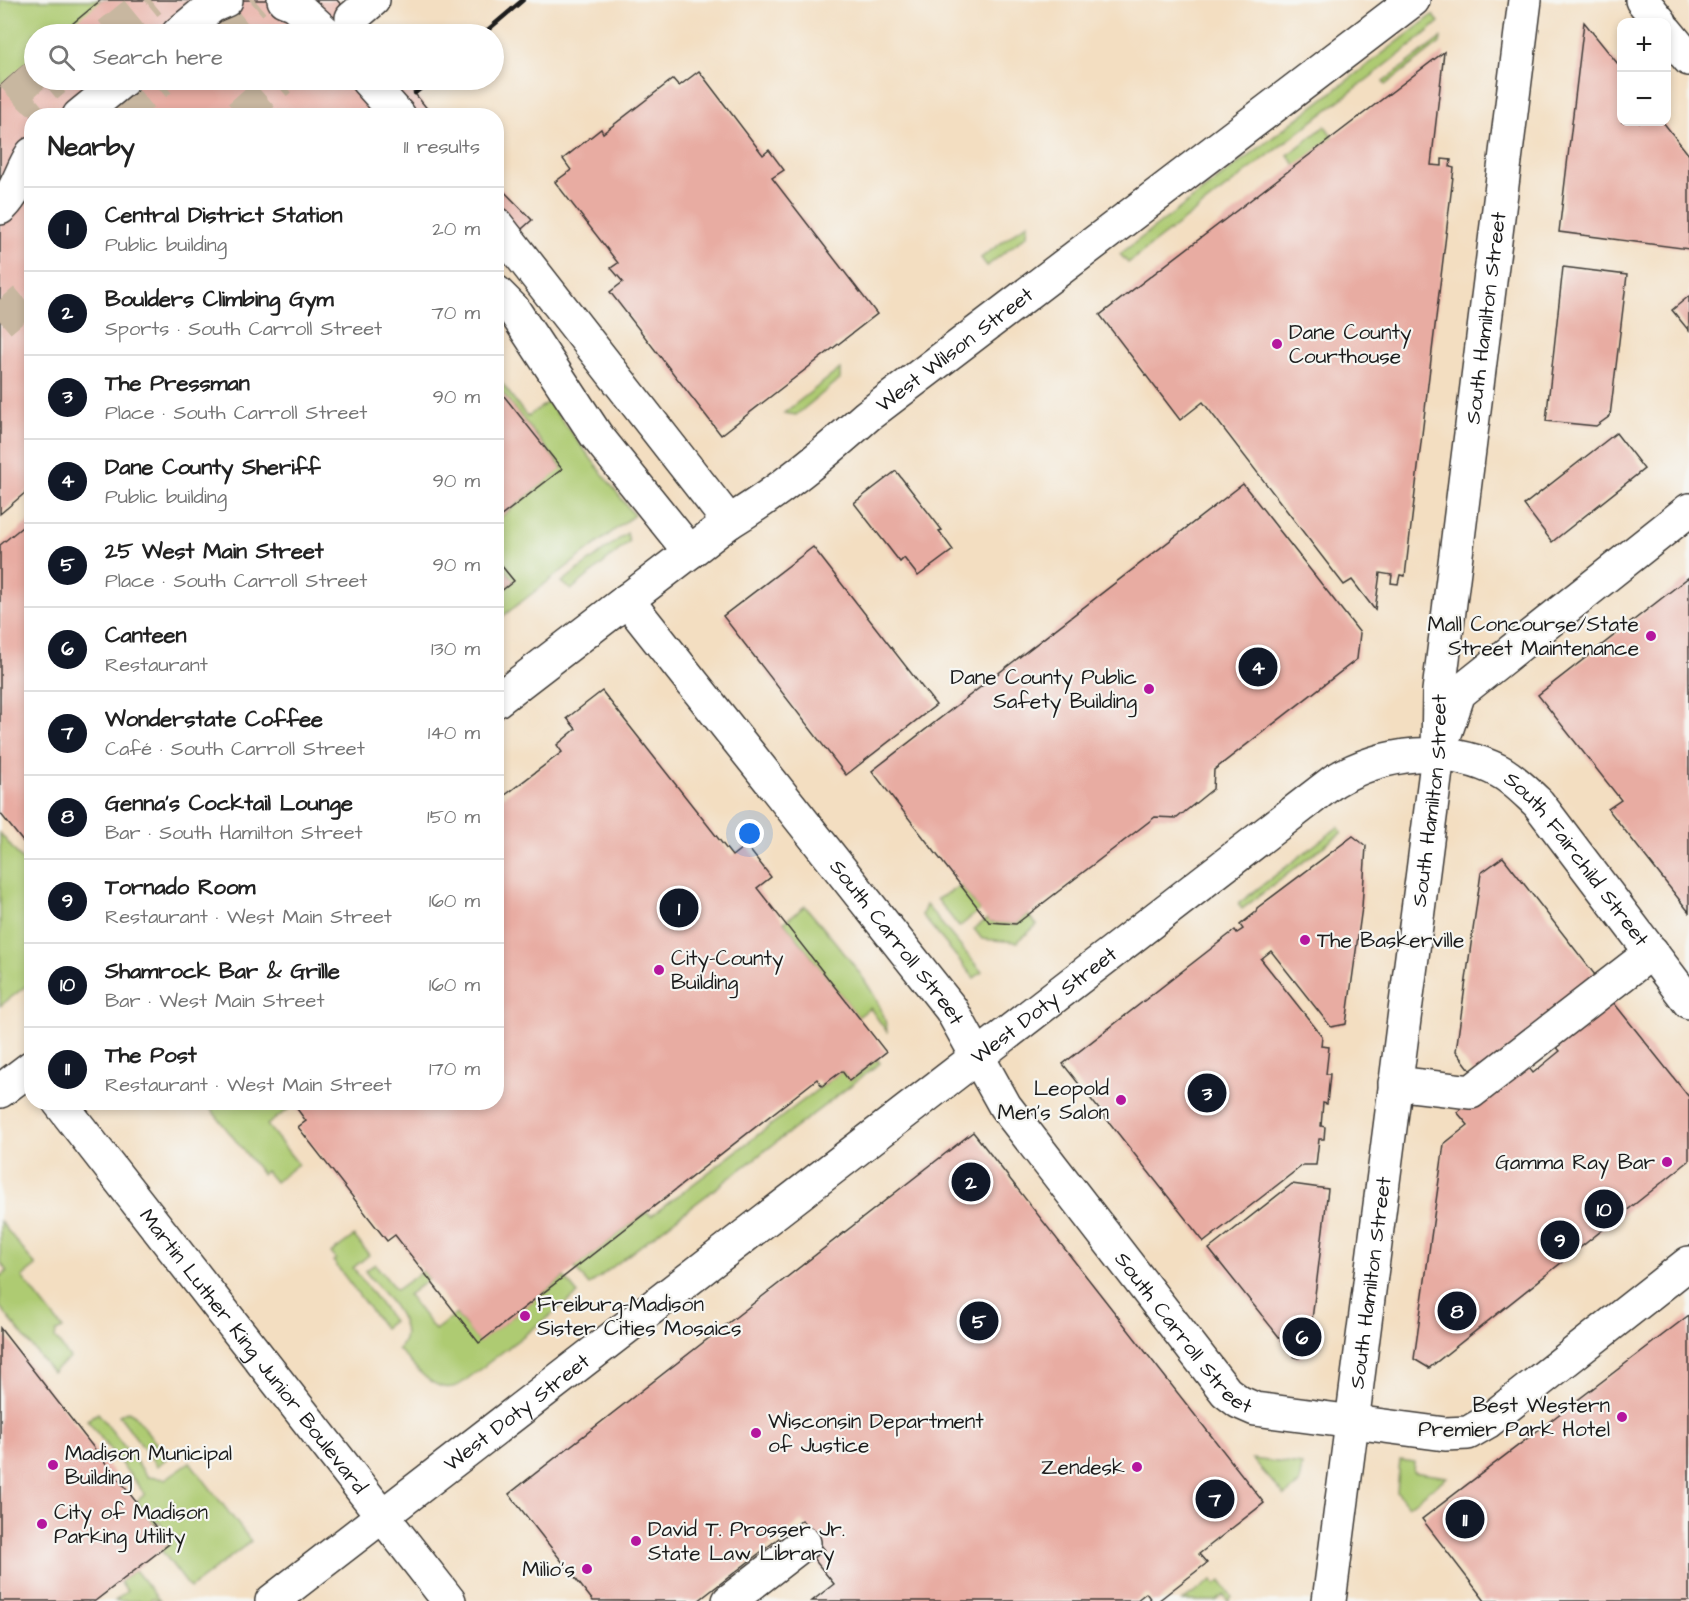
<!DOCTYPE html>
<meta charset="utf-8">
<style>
:root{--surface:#fff;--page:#f2f2f2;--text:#222;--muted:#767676;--line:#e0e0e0;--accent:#111827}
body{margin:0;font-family:"Architects Daughter",sans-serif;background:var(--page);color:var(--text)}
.controls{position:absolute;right:18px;top:18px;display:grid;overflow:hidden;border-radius:12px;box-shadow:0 3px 9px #0003}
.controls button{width:54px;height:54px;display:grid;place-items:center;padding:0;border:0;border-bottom:2px solid var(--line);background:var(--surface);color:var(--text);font:30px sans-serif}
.you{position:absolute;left:750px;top:834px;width:21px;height:21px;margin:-15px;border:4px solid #fff;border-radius:50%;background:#1a73e8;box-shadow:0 0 0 9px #1a73e833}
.badge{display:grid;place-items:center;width:39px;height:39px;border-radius:50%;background:var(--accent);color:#fff;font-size:20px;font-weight:700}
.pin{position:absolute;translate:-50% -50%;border:3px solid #fff;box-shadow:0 2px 6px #0006}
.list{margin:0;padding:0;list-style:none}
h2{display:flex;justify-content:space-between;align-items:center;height:78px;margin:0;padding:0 24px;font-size:26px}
h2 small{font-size:20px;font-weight:400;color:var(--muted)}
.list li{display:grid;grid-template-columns:39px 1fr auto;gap:18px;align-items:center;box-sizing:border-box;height:84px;padding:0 24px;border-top:2px solid var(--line)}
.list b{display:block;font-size:22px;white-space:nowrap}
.list p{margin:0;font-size:20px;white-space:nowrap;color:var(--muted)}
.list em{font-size:20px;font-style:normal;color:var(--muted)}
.icon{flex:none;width:33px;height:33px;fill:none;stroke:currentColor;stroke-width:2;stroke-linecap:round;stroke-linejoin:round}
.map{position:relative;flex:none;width:1689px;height:1601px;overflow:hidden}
.search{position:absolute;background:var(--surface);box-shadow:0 3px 9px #0003;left:24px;top:24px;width:480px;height:66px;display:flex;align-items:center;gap:15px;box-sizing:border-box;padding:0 21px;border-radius:33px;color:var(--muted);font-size:22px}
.panel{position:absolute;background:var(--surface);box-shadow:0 3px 9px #0003;left:24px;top:108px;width:480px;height:1002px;border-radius:24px}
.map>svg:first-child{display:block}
.green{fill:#aecb72;stroke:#657447;stroke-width:1.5}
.building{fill:#e8aca2}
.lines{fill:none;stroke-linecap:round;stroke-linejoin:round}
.minor-tunnel{stroke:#c8b7a0;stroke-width:33;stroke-dasharray:33 16;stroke-linecap:butt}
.major-tunnel{stroke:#c8b7a0;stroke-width:33;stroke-dasharray:33 16;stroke-linecap:butt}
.minor-casing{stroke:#3c3935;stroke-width:36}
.major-casing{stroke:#3c3935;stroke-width:36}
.minor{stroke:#fff;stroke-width:33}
.major{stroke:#fff;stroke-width:33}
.rail{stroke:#1c1c1c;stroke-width:4.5}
.poi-dot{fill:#b5179e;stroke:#f6f6f2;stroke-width:2}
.labels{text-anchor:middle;stroke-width:4.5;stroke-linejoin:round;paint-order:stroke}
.street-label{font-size:21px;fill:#1c1c1c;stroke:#f6f6f2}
.poi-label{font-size:21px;fill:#1c1c1c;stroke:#f6f6f2;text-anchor:start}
</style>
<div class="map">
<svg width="1689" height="1601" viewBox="0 0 1689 1601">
<rect width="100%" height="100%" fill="#f6f6f2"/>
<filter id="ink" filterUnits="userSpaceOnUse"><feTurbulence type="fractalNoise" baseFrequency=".0167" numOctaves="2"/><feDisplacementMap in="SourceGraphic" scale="12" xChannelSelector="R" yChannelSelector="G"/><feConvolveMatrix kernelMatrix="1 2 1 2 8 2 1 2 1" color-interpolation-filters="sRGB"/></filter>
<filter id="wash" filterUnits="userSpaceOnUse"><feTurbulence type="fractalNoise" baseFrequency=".008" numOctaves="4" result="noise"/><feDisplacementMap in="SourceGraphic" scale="24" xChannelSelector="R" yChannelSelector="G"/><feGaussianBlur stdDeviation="1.35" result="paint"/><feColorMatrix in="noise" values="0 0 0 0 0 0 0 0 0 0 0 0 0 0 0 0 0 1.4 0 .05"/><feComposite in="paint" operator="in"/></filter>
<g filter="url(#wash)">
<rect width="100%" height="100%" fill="#f3dec1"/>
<!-- green -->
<g class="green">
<polygon points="0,0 199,0 159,34 34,34 34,80 106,80 32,116 0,170"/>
<polygon points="1433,15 1439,22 1412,45 1128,263 1120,254"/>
<polygon points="1441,38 1440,43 1385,85 1383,82"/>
<polygon points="1325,126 1333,137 1296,166 1288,155"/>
<polygon points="1028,223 1027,235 987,266 981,258"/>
<polygon points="840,369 840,379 796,415 784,413"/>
<polygon points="498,378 527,417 548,402 634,515 503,616 497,607 497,595 514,581 497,559 497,520 562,468 499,389"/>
<polygon points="627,533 629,542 571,590 562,582"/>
<polygon points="1338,827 1342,832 1242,909 1238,904"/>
<polygon points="0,833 31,871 31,982 0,1006"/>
<polygon points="961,886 980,910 959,927 937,899"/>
<polygon points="926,905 982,972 974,978 922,915"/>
<path d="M805,906c25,31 80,88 82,126l-17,-24 -12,9 -74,-95z"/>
<polygon points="1028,915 1037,925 1017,942 982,939 974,929 987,919 989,922 1016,924"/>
<polygon points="877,1059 880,1063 589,1285 575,1268 647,1212 651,1216 842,1071 850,1081"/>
<polygon points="206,1103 292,1103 294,1105 267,1125 298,1164 275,1182 266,1171 262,1174"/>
<polygon points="0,1221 36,1266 22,1277 63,1329 56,1332 55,1338 70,1358 52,1372 0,1307 0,1274 2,1276 7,1271 0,1262"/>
<polygon points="354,1236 369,1255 353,1268 393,1321 384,1328 333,1261 336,1259 331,1253"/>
<path d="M375,1264l21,26 27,-19 6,8 -21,16 27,35 21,-16 23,28 85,-65 14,17 -116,89c-25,17 -48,-18 -64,-34 23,-23 -19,-59 -33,-78z"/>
<polygon points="128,1411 135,1415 167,1458 157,1466 119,1415"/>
<polygon points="98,1413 148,1477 165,1479 190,1462 251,1541 190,1588 161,1550 168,1544 162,1536 167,1532 159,1522 155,1525 136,1502 145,1494 87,1420"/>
<polygon points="1252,1459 1302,1465 1299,1484 1285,1496"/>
<polygon points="1400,1460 1414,1462 1413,1472 1447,1477 1408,1506 1397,1492"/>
<polygon points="135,1570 160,1601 152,1598 149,1601 115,1601 127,1591 120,1582"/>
<polygon points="1212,1580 1216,1585 1221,1581 1232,1597 1228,1601 1224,1595 1216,1601 1183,1601"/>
</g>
<g id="blocks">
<!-- building -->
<g class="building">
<polygon points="101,0 337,0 366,34 60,34"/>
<polygon points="1584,22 1622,69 1622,122 1663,122 1689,155 1689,249 1559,232"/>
<polygon points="1444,52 1431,165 1442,166 1442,159 1451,160 1450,167 1454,168 1405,576 1400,575 1398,584 1391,583 1392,575 1380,573 1375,610 1352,580 1344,585 1203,402 1180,420 1100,315"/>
<polygon points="34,56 34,80 404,80 433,116 32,116 32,487 0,514 0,86"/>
<polygon points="699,71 763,155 769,150 784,170 772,178 877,314 721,435 610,292 623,282 611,268 618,263 555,182 571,170 563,159 601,129 603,133 673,79 679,86"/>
<polygon points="496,183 532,220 496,252"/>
<polygon points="1563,267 1627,275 1610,416 1596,426 1546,421"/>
<polygon points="1689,296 1689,331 1672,310"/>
<polygon points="496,386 562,469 496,520"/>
<polygon points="1616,433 1644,469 1552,542 1524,505"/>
<polygon points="896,471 942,530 939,531 953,550 918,576 904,558 900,562 854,503"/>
<polygon points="1243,484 1360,633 1357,659 1214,770 1213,789 1177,818 1155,817 1016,924 989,922 872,771"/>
<polygon points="32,519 32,853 0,813 0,545"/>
<polygon points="813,547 936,705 846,775 723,616"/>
<polygon points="496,559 514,581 496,595"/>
<polygon points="1689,577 1689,912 1608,809 1621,800 1538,695"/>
<polygon points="602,691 732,856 746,845 771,877 757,888 886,1052 849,1081 842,1071 822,1086 817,1079 479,1343 395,1235 387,1241 298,1127 306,1121 292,1102 496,1102 496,802 562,752 557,745 576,729 567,718"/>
<polygon points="1353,836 1366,846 1362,907 1346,1024 1331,1027 1271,951 1261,959 1322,1036 1321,1046 1329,1047 1326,1074 1330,1074 1327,1104 1323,1103 1321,1126 1325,1127 1324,1139 1319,1139 1316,1165 1303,1165 1204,1242 1063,1064 1235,930 1237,933 1243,929 1240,925 1256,912 1257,908"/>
<polygon points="1503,857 1599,980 1475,1076 1456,1051 1481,873"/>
<polygon points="1610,998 1689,1097 1689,1161 1429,1368 1414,1359 1444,1144 1468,1125 1457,1112 1523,1060 1533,1073 1560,1051 1553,1043"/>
<polygon points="973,1132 1264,1503 1199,1554 1207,1563 1158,1601 1152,1601 1146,1593 1136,1601 812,1601 834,1584 813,1558 825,1550 802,1520 698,1601 593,1601 509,1494"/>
<polygon points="1292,1184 1328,1189 1308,1352 1299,1358 1295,1357 1209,1249"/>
<polygon points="1689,1315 1689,1601 1485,1601 1422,1519"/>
<polygon points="0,1328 169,1544 95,1601 0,1601"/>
</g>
</g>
</g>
<g filter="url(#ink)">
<use href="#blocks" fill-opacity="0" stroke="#3c3935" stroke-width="1.5"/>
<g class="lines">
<!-- minor-tunnel -->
<g class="minor-tunnel">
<polyline points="109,34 151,0"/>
<polyline points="12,75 33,98 55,80"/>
</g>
<!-- major-tunnel -->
<g class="major-tunnel">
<polyline points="214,34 255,0"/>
<polyline points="118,116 161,80"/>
<polyline points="239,116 280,80"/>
<polyline points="0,321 32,294"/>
</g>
<!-- minor casing -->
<g class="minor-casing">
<g id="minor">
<polyline points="284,0 294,4 327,34"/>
<polyline points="1642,0 1660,22"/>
<polyline points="1666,31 1689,59"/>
<polyline points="178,34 212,6 226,0"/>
<polyline points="367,80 399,116"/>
<polyline points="79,116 123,80"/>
<path d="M0,208c16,-13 20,-36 32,-54"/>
<polyline points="496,224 729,522"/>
<polyline points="496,292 513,309 596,435 690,552"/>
<path id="s1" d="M627,600l324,409 54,97 221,286 13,10 16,7 190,25 23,-1 19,-11 202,-159"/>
<path id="s2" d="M496,701l233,-179c50,-30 94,-67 138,-106l546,-416"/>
<polyline points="1445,734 1459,693 1689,510"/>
<polyline points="1395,1083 1471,1092 1652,952"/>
<polyline points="0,1091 32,1067"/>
<path id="s3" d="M59,1102l390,499"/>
<path id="s4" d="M272,1601l1062,-820c49,-29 113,-37 165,-10 15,8 27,21 39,32l151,199"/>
<polyline points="729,1601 804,1543"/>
<path id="s5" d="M1329,1601l109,-846 1,-64 86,-691"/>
</g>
</g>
<!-- major casing -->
<g class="major-casing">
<polyline id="major" points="352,18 373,0"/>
</g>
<!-- minor -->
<use href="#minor" class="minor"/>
<!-- major -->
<use href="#major" class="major"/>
<!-- rail -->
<g class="rail">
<polyline points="483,34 523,0"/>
<polyline points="415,93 431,80"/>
</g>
</g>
</g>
<!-- markers -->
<g class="poi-dot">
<circle cx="1277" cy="344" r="6"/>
<circle cx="1651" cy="636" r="6"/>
<circle cx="1149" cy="689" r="6"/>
<circle cx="1305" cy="940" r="6"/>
<circle cx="659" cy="970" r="6"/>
<circle cx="1121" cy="1100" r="6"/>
<circle cx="1667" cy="1162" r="6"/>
<circle cx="525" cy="1316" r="6"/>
<circle cx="1622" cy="1417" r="6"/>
<circle cx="756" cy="1433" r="6"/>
<circle cx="53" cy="1465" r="6"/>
<circle cx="1137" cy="1467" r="6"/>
<circle cx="42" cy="1524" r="6"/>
<circle cx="636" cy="1541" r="6"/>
<circle cx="587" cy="1569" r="6"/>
</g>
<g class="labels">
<!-- street labels -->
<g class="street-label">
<text dy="7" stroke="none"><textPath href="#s5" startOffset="1293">South Hamilton Street</textPath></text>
<text dy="7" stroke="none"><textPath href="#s2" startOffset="578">West Wilson Street</textPath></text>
<text dy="7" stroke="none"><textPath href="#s5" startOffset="807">South Hamilton Street</textPath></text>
<text dy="7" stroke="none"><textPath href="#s4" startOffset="1632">South Fairchild Street</textPath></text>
<text dy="7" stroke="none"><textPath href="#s1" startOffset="436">South Carroll Street</textPath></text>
<text dy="7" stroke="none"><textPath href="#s4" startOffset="975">West Doty Street</textPath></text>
<text dy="7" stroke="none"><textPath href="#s5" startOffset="321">South Hamilton Street</textPath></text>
<text dy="7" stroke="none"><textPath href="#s1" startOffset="922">South Carroll Street</textPath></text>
<text dy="7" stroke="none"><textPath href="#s3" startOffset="316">Martin Luther King Junior Boulevard</textPath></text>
<text dy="7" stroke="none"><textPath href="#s4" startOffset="309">West Doty Street</textPath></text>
</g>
<!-- poi labels -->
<g class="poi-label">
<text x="1289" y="339">Dane County<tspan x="1289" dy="24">Courthouse</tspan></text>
<text x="1639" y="631" text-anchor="end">Mall Concourse/State<tspan x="1639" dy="24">Street Maintenance</tspan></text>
<text x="1137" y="684" text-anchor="end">Dane County Public<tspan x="1137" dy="24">Safety Building</tspan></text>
<text x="1317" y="947">The Baskerville</text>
<text x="671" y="965">City-County<tspan x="671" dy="24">Building</tspan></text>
<text x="1109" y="1095" text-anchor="end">Leopold<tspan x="1109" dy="24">Men's Salon</tspan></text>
<text x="1655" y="1169" text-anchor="end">Gamma Ray Bar</text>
<text x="537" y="1311">Freiburg-Madison<tspan x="537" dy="24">Sister Cities Mosaics</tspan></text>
<text x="1610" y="1412" text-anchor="end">Best Western<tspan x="1610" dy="24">Premier Park Hotel</tspan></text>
<text x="768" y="1428">Wisconsin Department<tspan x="768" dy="24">of Justice</tspan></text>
<text x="65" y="1460">Madison Municipal<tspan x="65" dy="24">Building</tspan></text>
<text x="1125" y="1474" text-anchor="end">Zendesk</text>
<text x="54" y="1519">City of Madison<tspan x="54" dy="24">Parking Utility</tspan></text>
<text x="648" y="1536">David T. Prosser Jr.<tspan x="648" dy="24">State Law Library</tspan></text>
<text x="575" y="1576" text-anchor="end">Milio's</text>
</g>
</g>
</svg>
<div class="controls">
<button>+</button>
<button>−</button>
</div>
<div class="you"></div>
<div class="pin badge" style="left:679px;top:908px">1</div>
<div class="pin badge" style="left:971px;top:1182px">2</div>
<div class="pin badge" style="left:1207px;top:1093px">3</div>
<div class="pin badge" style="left:1258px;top:667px">4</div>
<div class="pin badge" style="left:979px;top:1321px">5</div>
<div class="pin badge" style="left:1302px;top:1337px">6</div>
<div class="pin badge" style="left:1215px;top:1499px">7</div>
<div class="pin badge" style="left:1457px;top:1311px">8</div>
<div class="pin badge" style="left:1560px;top:1240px">9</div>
<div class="pin badge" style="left:1604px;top:1209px">10</div>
<div class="pin badge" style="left:1465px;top:1519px">11</div>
<div class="search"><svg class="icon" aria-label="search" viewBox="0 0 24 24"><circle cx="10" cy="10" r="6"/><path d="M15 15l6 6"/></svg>Search here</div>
<section class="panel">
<h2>Nearby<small>11 results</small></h2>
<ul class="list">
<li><span class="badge">1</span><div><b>Central District Station</b><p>Public building</p></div><em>20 m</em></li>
<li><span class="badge">2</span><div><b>Boulders Climbing Gym</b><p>Sports · South Carroll Street</p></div><em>70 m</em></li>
<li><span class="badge">3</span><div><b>The Pressman</b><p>Place · South Carroll Street</p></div><em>90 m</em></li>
<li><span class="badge">4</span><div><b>Dane County Sheriff</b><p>Public building</p></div><em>90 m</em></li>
<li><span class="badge">5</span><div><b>25 West Main Street</b><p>Place · South Carroll Street</p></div><em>90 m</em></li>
<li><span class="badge">6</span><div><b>Canteen</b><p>Restaurant</p></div><em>130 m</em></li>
<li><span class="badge">7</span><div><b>Wonderstate Coffee</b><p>Café · South Carroll Street</p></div><em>140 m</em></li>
<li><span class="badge">8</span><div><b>Genna's Cocktail Lounge</b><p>Bar · South Hamilton Street</p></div><em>150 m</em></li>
<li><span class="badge">9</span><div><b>Tornado Room</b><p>Restaurant · West Main Street</p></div><em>160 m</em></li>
<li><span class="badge">10</span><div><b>Shamrock Bar &amp; Grille</b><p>Bar · West Main Street</p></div><em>160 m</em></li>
<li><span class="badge">11</span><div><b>The Post</b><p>Restaurant · West Main Street</p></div><em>170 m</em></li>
</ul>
</section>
</div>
